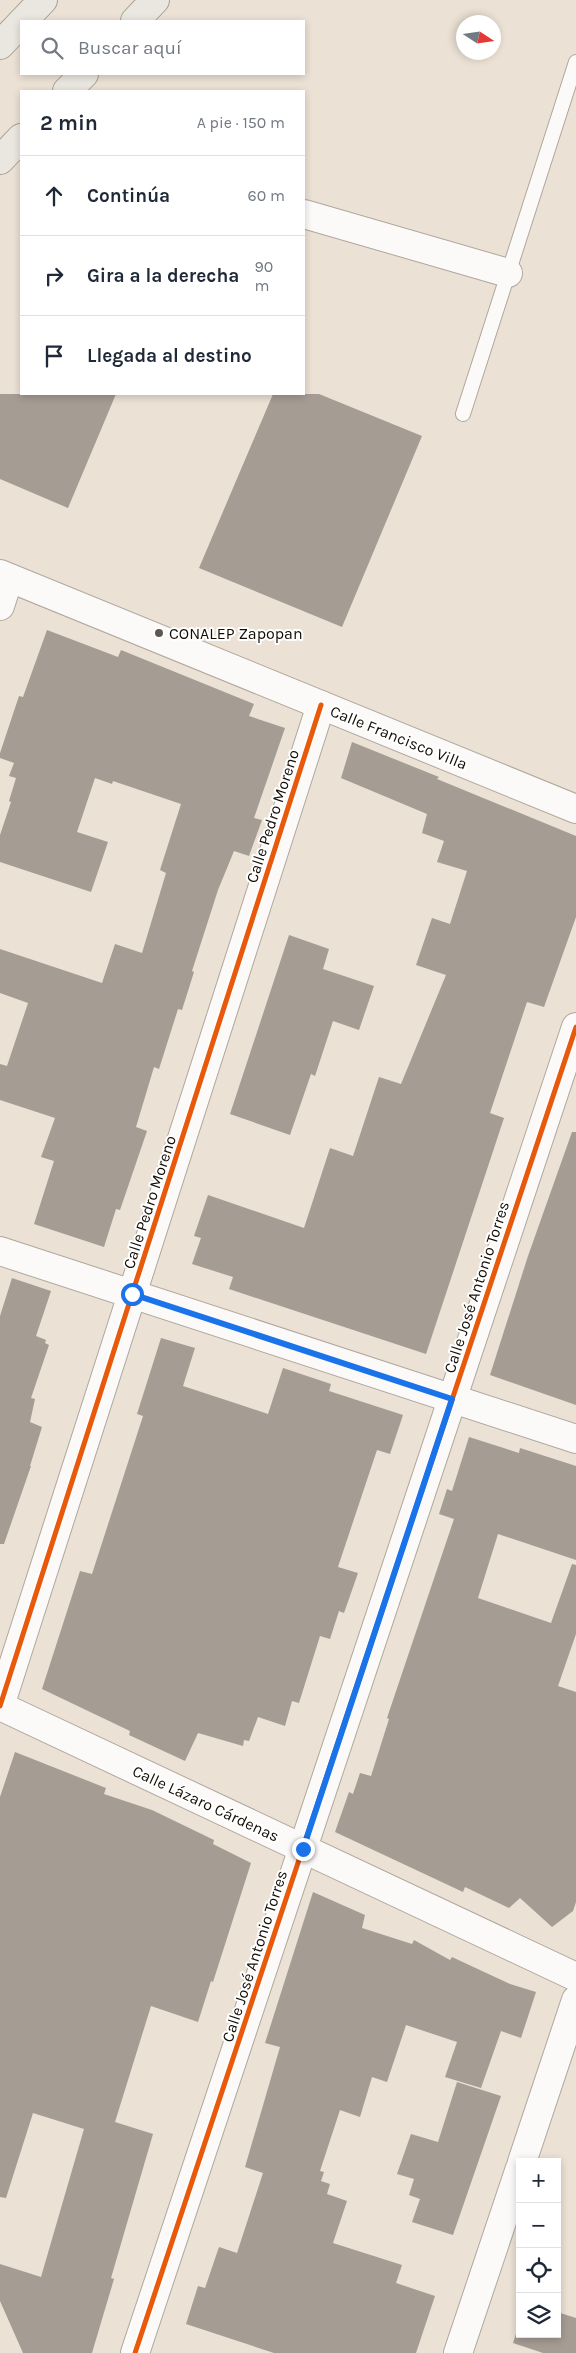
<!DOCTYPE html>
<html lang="es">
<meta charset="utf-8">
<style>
:root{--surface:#fff;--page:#f6f6f7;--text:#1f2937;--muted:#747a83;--line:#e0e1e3}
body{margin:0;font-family:Karla,sans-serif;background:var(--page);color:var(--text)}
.controls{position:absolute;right:15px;bottom:15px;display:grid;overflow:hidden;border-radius:0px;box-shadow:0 2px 8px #0003}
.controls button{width:45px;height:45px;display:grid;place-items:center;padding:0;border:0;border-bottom:1px solid var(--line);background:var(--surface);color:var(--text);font:25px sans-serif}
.compass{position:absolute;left:456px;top:15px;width:45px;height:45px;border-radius:50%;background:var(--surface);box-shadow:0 2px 8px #0003;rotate:102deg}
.stop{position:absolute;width:15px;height:15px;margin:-11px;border:4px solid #1a73e8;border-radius:50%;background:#fff}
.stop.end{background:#1a73e8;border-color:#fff;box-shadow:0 1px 5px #0008}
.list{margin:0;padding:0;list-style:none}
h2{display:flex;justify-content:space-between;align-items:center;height:65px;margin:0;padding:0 20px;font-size:21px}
h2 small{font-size:16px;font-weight:400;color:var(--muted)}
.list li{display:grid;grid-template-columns:32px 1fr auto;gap:15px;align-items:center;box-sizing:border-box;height:80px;padding:0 20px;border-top:1px solid var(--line)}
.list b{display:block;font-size:19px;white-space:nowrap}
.list em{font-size:16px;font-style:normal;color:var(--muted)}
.icon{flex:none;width:28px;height:28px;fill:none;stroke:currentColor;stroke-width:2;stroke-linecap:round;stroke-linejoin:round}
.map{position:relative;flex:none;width:576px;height:2353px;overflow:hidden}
.search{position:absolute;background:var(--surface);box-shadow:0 2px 8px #0003;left:20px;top:20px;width:285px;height:55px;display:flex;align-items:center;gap:12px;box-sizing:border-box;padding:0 18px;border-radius:0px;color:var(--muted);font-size:19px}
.panel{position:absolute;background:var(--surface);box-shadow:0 2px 8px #0003;left:20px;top:90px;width:285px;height:305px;border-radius:0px}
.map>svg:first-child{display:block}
.building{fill:#a59c93}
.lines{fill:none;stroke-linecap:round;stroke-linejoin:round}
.service-casing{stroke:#afa79e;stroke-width:16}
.minor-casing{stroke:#afa79e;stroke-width:30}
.primary-casing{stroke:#a8a192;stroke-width:30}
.service{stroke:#fcfaf9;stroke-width:14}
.minor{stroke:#fcfaf9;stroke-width:28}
.primary{stroke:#eae7e0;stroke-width:28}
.cycleway-casing{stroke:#fff;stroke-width:8}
.cycleway{stroke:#e8590c;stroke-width:5}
.route{stroke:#1a73e8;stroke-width:6}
.poi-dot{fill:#5f574d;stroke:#fff;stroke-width:2}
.labels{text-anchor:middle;stroke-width:4;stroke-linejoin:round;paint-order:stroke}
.poi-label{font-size:16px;fill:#130d05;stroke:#fff;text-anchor:start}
.street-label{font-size:16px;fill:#130d05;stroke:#fff}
</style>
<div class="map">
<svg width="576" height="2353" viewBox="0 0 576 2353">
<rect width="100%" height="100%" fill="#ebe1d4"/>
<!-- building -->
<g class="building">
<polygon points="0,394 116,394 68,508 0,479"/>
<polygon points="273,394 319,394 422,436 342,627 199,568"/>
<polygon points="47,630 118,657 121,650 254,704 249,716 285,728 254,818 262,820 249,856 234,851 218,890 192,971 194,972 182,1010 178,1009 159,1069 154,1067 136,1127 147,1131 120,1210 116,1209 104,1247 34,1224 54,1161 41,1157 55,1118 0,1100 0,1064 7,1066 28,1003 0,993 0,949 102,983 115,944 142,953 166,873 160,870 181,804 113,781 112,784 95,778 77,832 108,842 91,892 0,862 0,835 11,802 9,801 16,778 9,776 14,763 0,758 0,753 19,696 23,697"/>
<polygon points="352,742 439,777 437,779 576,836 576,917 544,1007 527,1002 490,1113 504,1118 426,1354 229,1289 233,1277 192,1264 201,1238 194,1236 208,1195 304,1228 330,1148 353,1156 379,1077 401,1084 446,975 416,965 432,918 450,924 467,871 437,862 444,841 422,833 427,814 341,778"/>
<polygon points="289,935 329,949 323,969 374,986 359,1030 333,1021 315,1076 311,1074 290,1135 230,1114"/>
<polygon points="572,1132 576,1132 576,1405 490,1375 528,1256"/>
<polygon points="12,1278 51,1291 36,1336 46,1340 45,1343 49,1345 31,1398 35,1399 30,1422 42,1427 30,1466 31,1466 4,1544 0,1544 0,1316"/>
<polygon points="161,1338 195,1348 183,1386 241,1405 268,1414 283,1368 331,1384 329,1391 403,1415 390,1454 377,1450 338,1567 358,1573 344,1613 339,1611 330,1639 320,1636 299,1703 292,1701 285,1726 258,1717 249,1741 244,1740 243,1746 198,1733 185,1761 129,1735 130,1731 42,1689 80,1571 92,1574 143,1416 137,1414"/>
<polygon points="469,1437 519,1453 520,1448 576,1466 576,1560 498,1534 478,1598 551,1623 572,1564 576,1565 576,1634 558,1686 576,1692 576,1902 573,1911 552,1927 520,1898 509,1908 465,1887 463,1892 335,1832 349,1792 353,1794 360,1773 371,1776 389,1719 387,1718 454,1519 439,1514 447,1489 452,1491"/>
<polygon points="15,1752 106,1788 104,1794 152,1810 214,1840 213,1844 251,1863 213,1982 211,1981 198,2022 151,2006 115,2122 153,2134 111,2278 114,2279 92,2353 23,2353 0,2301 0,2264 41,2277 84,2129 33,2113 6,2198 0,2197 0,1797"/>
<polygon points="313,1892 365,1915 362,1928 412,1944 414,1940 450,1960 452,1957 510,1984 536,1992 521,2038 501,2031 481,2088 445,2077 457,2042 406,2025 387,2082 372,2077 360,2117 340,2110 320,2171 324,2172 321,2181 330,2184 327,2194 347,2201 333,2243 402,2265 396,2283 435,2296 416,2353 274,2353 186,2324 198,2286 205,2288 219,2247 237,2253 263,2173 245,2167 280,2047 265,2043"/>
<polygon points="457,2082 501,2096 453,2235 412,2222 420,2199 409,2195 414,2179 397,2174 411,2134 438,2142"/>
<polygon points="557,2312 576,2318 576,2353 543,2353 513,2343 520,2321 520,2334 557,2334"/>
</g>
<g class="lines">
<!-- service casing -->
<g class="service-casing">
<polyline id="service" points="463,414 576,62"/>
</g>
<!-- minor casing -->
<g class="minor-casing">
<g id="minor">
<polyline points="304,214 508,273"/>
<polyline points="0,574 576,809"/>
<polyline points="0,606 9,578"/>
<polyline points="0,1251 576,1439"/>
<polyline points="0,1706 321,705"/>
<polyline points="0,1706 576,1977"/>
<polyline points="522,2162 576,2000"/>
<polyline points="135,2353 576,1027"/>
<polyline points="458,2353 520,2168"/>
</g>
</g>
<!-- primary casing -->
<g class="primary-casing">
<g id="primary">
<polyline points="23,21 43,0"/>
<polyline points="135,21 155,0"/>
<polyline points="0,45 21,23"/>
<polyline points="67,91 84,74"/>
<polyline points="0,160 21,138"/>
</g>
</g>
<!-- service -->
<use href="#service" class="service"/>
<!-- minor -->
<use href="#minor" class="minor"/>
<!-- primary -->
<use href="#primary" class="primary"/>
<!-- cycleway casing -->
<g class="cycleway-casing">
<g id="cycleway">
<polyline points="0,1706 321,705"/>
<polyline points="135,2353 576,1027"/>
</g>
</g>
<!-- cycleway -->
<use href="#cycleway" class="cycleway"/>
</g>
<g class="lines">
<!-- route -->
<polyline class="route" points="132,1294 452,1399 303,1849"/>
</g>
<!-- markers -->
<circle class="poi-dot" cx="159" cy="633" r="5"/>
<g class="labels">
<!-- poi labels -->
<g class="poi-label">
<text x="169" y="639">CONALEP Zapopan</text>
</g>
<!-- street labels -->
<g class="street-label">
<text transform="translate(399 737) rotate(22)" y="6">Calle Francisco Villa</text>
<text transform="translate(272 816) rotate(-72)" y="6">Calle Pedro Moreno</text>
<text transform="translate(149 1202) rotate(-72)" y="6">Calle Pedro Moreno</text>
<text transform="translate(476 1287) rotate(-72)" y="6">Calle José Antonio Torres</text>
<text transform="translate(206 1803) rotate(25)" y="6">Calle Lázaro Cárdenas</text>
<text transform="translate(254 1956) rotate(-72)" y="6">Calle José Antonio Torres</text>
</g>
</g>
</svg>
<div class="controls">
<button>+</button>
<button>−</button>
<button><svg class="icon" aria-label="locate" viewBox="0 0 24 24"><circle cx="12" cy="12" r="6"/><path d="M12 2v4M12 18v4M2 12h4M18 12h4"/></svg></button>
<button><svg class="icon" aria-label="layers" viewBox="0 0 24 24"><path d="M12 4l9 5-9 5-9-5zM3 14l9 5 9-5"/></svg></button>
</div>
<svg class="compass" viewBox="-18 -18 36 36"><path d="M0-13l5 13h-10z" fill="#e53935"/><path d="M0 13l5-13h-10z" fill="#747a83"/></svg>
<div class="stop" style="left:132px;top:1294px"></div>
<div class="stop end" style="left:303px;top:1849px"></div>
<div class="search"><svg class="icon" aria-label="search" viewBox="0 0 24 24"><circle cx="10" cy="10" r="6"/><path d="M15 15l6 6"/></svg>Buscar aquí</div>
<section class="panel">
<h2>2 min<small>A pie · 150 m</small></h2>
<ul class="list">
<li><svg class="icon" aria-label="ahead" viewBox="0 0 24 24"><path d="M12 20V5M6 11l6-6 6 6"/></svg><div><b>Continúa</b></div><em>60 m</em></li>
<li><svg class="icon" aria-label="right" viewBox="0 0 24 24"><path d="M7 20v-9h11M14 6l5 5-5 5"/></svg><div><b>Gira a la derecha</b></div><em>90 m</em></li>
<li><svg class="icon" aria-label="arrive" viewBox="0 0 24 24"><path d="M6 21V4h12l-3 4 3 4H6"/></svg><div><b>Llegada al destino</b></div></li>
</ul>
</section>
</div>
